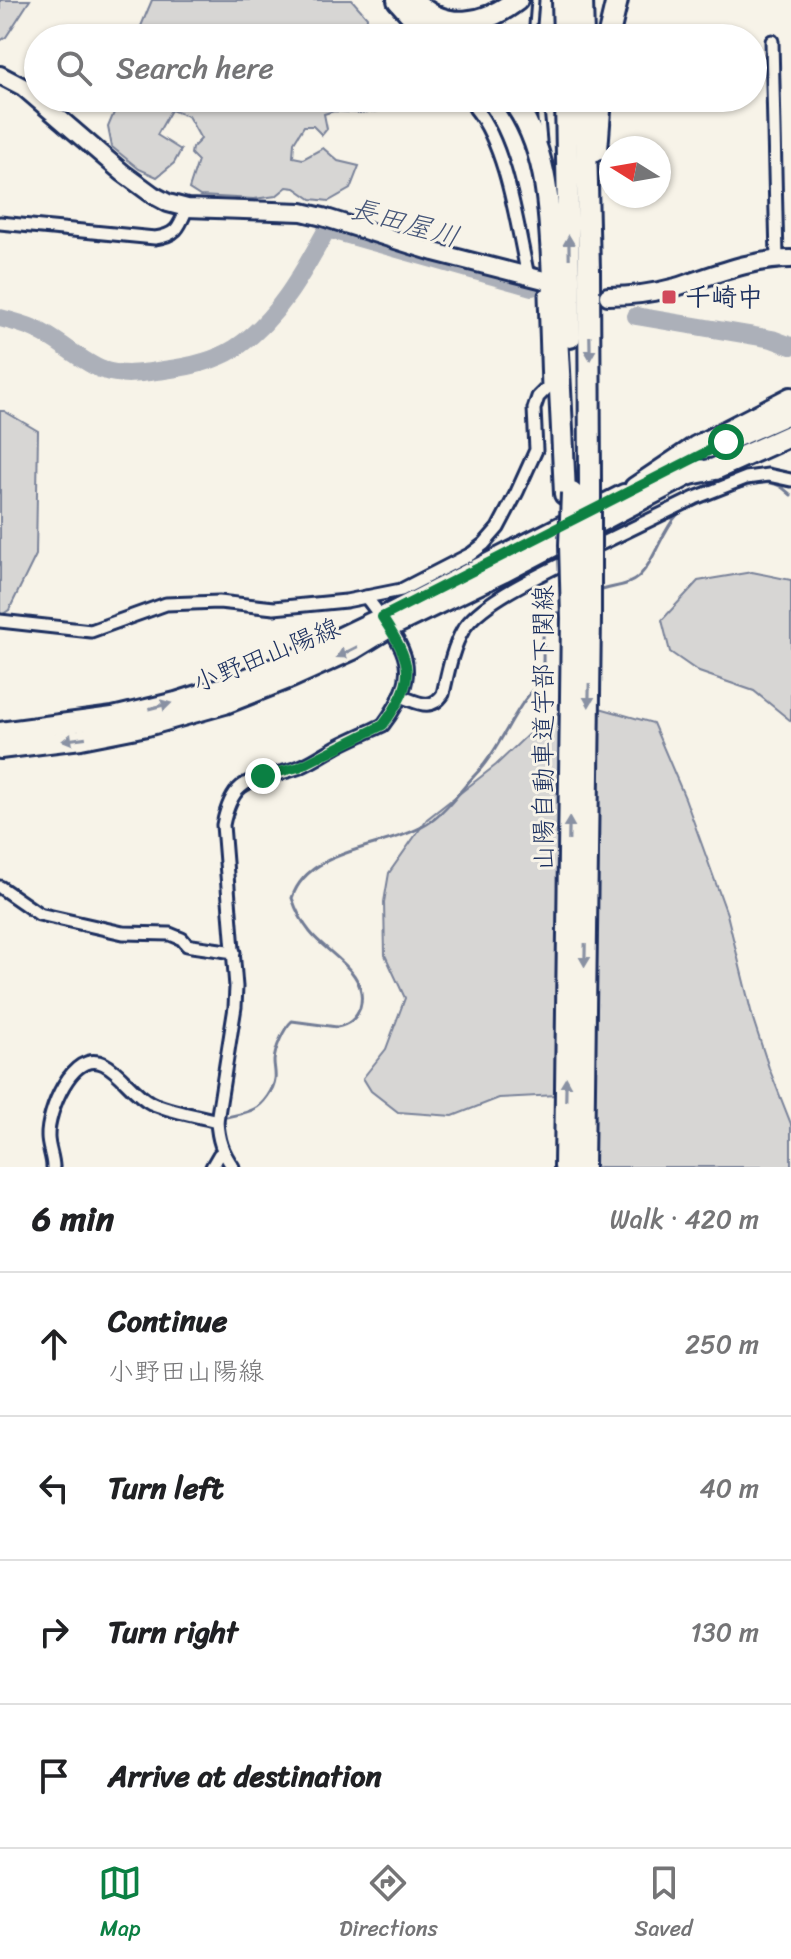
<!DOCTYPE html>
<meta charset="utf-8">
<style>
:root{--surface:#fff;--page:#f2f2f2;--text:#202124;--muted:#757577;--line:#e0e0e0;--accent:#0b8043}
body{margin:0;font-family:Sriracha,"Klee One",sans-serif;background:var(--page);color:var(--text)}
.compass{position:absolute;left:599px;top:136px;width:72px;height:72px;border-radius:50%;background:var(--surface);box-shadow:0 2px 6px #0004;rotate:281deg}
.stop{position:absolute;width:24px;height:24px;margin:-18px;border:6px solid #0b8043;border-radius:50%;background:#fff}
.stop.end{background:#0b8043;border-color:#fff;box-shadow:0 2px 8px #0008}
.list{margin:0;padding:0;list-style:none}
h2{display:flex;justify-content:space-between;align-items:center;height:104px;margin:0;padding:0 32px;font-size:34px}
h2 small{font-size:26px;font-weight:400;color:var(--muted)}
.list li{display:grid;grid-template-columns:52px 1fr auto;gap:24px;align-items:center;box-sizing:border-box;height:144px;padding:0 32px;border-top:2px solid var(--line)}
.list b{display:block;font-size:30px;white-space:nowrap}
.list p{margin:0;font-size:26px;white-space:nowrap;color:var(--muted)}
.list em{font-size:26px;font-style:normal;color:var(--muted)}
.icon{flex:none;width:44px;height:44px;fill:none;stroke:currentColor;stroke-width:2;stroke-linecap:round;stroke-linejoin:round}
.map{position:relative;flex:none;width:791px;height:1167px;overflow:hidden}
.search{position:absolute;background:var(--surface);box-shadow:0 2px 6px #0004;left:24px;right:24px;top:24px;height:88px;display:flex;align-items:center;gap:20px;box-sizing:border-box;padding:0 28px;border-radius:44px;color:var(--muted);font-size:30px}
.sheet{height:680px;background:var(--surface)}
nav{display:flex;justify-content:space-around;align-items:center;box-sizing:border-box;height:112px;border-top:2px solid var(--line);background:var(--surface);font-size:22px;color:var(--muted)}
nav a{display:grid;justify-items:center;gap:4px}
nav .on{color:var(--accent)}
.map>svg:first-child{display:block}
.green{fill:#d7d6d4;stroke:#798299;stroke-width:2}
.lines{fill:none;stroke-linecap:round;stroke-linejoin:round}
.stream{stroke:#727c95;stroke-width:3}
.river{stroke:#acb0b9;stroke-width:18}
.lane-casing{stroke:#1b2f5e;stroke-width:11}
.street-casing{stroke:#1b2f5e;stroke-width:17}
.secondary-casing{stroke:#1b2f5e;stroke-width:22}
.primary-casing{stroke:#1b2f5e;stroke-width:24}
.highway-casing{stroke:#1b2f5e;stroke-width:26}
.lane{stroke:#f7f3e8;stroke-width:5}
.street{stroke:#f7f3e8;stroke-width:11}
.secondary{stroke:#f7f3e8;stroke-width:16}
.primary{stroke:#f7f3e8;stroke-width:18}
.highway{stroke:#f7f3e8;stroke-width:20}
.highway-bridge-casing{stroke:#1b2f5e;stroke-width:26;stroke-linecap:butt}
.highway-bridge{stroke:#f7f3e8;stroke-width:20}
.oneway{fill:#8991a3}
.route{stroke:#0b8043;stroke-width:10}
.poi-dot{fill:#d1495b;stroke:#f7f3e8;stroke-width:3}
.labels{text-anchor:middle;stroke-width:6;stroke-linejoin:round;paint-order:stroke}
.poi-label{font-size:26px;font-weight:bold;fill:#1b2f5e;stroke:#f7f3e8;text-anchor:start}
.street-label{font-size:26px;fill:#1b2f5e;stroke:#f7f3e8}
.water-label{font-size:28px;font-style:italic;fill:#465679;stroke:#f7f3e8}
</style>
<div class="map">
<svg width="791" height="1167" viewBox="0 0 791 1167">
<rect width="100%" height="100%" fill="#f7f3e8"/>
<filter id="ink" filterUnits="userSpaceOnUse"><feTurbulence type="fractalNoise" baseFrequency=".0125" numOctaves="2"/><feDisplacementMap in="SourceGraphic" scale="16" xChannelSelector="R" yChannelSelector="G"/><feConvolveMatrix kernelMatrix="1 2 1 2 8 2 1 2 1" color-interpolation-filters="sRGB"/></filter>
<g filter="url(#ink)">
<!-- green -->
<g class="green">
<polygon points="0,0 30,0 6,37 0,41"/>
<polygon points="152,0 352,0 367,17 366,34 370,38 136,38"/>
<polygon points="120,98 402,98 390,110 359,113 334,111 324,114 327,129 322,135 313,126 304,126 294,142 293,157 303,159 323,148 338,161 359,166 350,189 329,201 311,199 295,188 287,187 276,196 254,199 200,196 189,189 198,161 191,154 192,148 201,139 188,116 171,110 157,135 181,150 174,163 157,177 139,169 112,147 108,127"/>
<polygon points="0,411 4,411 38,431 36,555 9,610 0,616"/>
<polygon points="752,572 791,580 791,721 754,691 699,672 670,652 662,620 698,581"/>
<polygon points="596,707 653,723 685,798 727,914 753,1019 769,1068 791,1124 791,1167 557,1167 557,1095 499,1098 453,1116 398,1112 371,1091 363,1078 386,1049 405,998 385,955 384,902 389,873 427,819 496,765 540,723 569,708"/>
</g>
<g class="lines">
<!-- stream -->
<g class="stream">
<path d="M597,592c13,-6 30,-5 40,-14 18,-16 24,-46 40,-63 12,-12 76,-34 93,-32 10,1 14,6 21,12"/>
<polyline points="91,1056 97,1055 106,1060"/>
<path d="M223,1118c10,-3 22,-4 31,-9 9,-4 20,-20 21,-30 1,-6 -1,-12 -1,-18 1,-12 9,-32 18,-40l45,6c12,-2 19,-8 23,-19 10,-36 -33,-54 -50,-76 -8,-10 -14,-22 -18,-34 16,-51 95,-49 135,-74 19,-12 32,-32 47,-48 20,-20 32,-48 48,-72 5,-8 18,-21 21,-30 1,-4 0,-8 0,-12 1,-22 -6,-44 19,-51"/>
<polyline points="56,1152 60,1167"/>
</g>
<!-- river -->
<g class="river">
<polyline points="636,316 772,339 791,346"/>
<path d="M0,318c12,3 24,6 35,11 23,10 46,33 68,41 21,7 40,3 61,0 24,-3 49,-8 70,-21 43,-28 69,-76 93,-120l205,58"/>
</g>
<!-- lane casing -->
<g class="lane-casing">
<g id="lane">
<polyline points="532,38 535,0"/>
<polyline points="539,98 543,141"/>
</g>
</g>
<!-- street casing -->
<g class="street-casing">
<g id="street">
<polyline points="772,41 777,259"/>
<path d="M475,108c32,39 42,118 53,168"/>
<path d="M0,223l155,15c22,-3 24,-11 32,-30"/>
<polyline points="590,549 695,498 746,478 768,475 791,480"/>
<polyline points="0,621 91,631 166,604 219,602 274,608 346,601 401,590 471,554 484,544 498,528 517,492 536,450 534,409 538,397 548,387 545,295"/>
<path d="M400,696c17,6 31,16 43,-2 5,-22 9,-45 20,-64 18,-29 78,-55 108,-71"/>
<polyline points="0,887 39,914 123,933 170,934 182,939 187,945 192,946 234,952"/>
<path d="M53,1167c0,-10 -5,-20 -5,-30 -1,-24 24,-89 56,-73 18,9 29,30 47,39 20,9 45,12 66,18"/>
<polyline points="212,1167 219,1155 223,1152"/>
<path d="M233,1167c-11,-15 -15,-28 -16,-46l18,-114 1,-20 -13,-162c11,-55 35,-42 77,-58 13,-5 25,-14 38,-21 15,-8 30,-14 45,-21 43,-58 21,-78 -17,-128"/>
</g>
</g>
<!-- secondary casing -->
<g class="secondary-casing">
<g id="secondary">
<polyline points="0,75 23,87 123,173 153,195 168,203 187,208 302,212 323,217 434,252 544,280"/>
<path d="M608,296c24,0 46,-3 68,-9 38,-12 74,-28 115,-28"/>
</g>
</g>
<!-- primary casing -->
<g class="primary-casing">
<g id="primary">
<polyline points="728,441 791,413"/>
<polyline points="0,732 113,717 176,702 223,687 284,664 382,617 624,494"/>
<polyline points="0,749 81,739 147,726 225,704 291,678 353,650 389,628 503,573 701,469"/>
</g>
</g>
<!-- highway casing -->
<g class="highway-casing">
<g id="highway">
<polyline points="398,0 414,18 440,38"/>
<path d="M413,0c31,33 72,25 104,0"/>
<polyline points="563,0 564,38"/>
<polyline points="582,0 583,38"/>
<polyline points="608,38 617,0"/>
<path d="M511,98c42,55 38,128 43,194 5,67 8,134 11,202"/>
<polyline points="566,98 570,337"/>
<polyline points="585,98 589,270 590,485"/>
<polyline points="597,150 601,98"/>
<polyline points="690,474 715,469 791,435"/>
<polyline points="635,488 696,447 791,398"/>
<polyline points="565,1167 572,618"/>
<polyline points="583,1167 590,617"/>
</g>
</g>
<!-- lane -->
<use href="#lane" class="lane"/>
<!-- street -->
<use href="#street" class="street"/>
<!-- secondary -->
<use href="#secondary" class="secondary"/>
<!-- primary -->
<use href="#primary" class="primary"/>
<!-- highway -->
<use href="#highway" class="highway"/>
<!-- highway-bridge casing -->
<g class="highway-bridge-casing">
<g id="highway-bridge">
<polyline points="590,617 590,485"/>
<polyline points="572,618 570,545 572,493"/>
</g>
</g>
<!-- highway-bridge -->
<use href="#highway-bridge" class="highway-bridge"/>
</g>
<!-- one-way arrows -->
<defs><path id="oneway-solid" d="M-6-.8H1V-3.2L6.5 0L1 3.2V.8H-6Z" transform="scale(2)"/></defs>
<g class="oneway">
<use href="#oneway-solid" transform="translate(569 247) rotate(-91)"/>
<use href="#oneway-solid" transform="translate(590 348) rotate(89)"/>
<use href="#oneway-solid" transform="translate(347 652) rotate(153)"/>
<use href="#oneway-solid" transform="translate(589 695) rotate(91)"/>
<use href="#oneway-solid" transform="translate(160 706) rotate(-14)"/>
<use href="#oneway-solid" transform="translate(74 739) rotate(172)"/>
<use href="#oneway-solid" transform="translate(569 829) rotate(-89)"/>
<use href="#oneway-solid" transform="translate(585 955) rotate(91)"/>
<use href="#oneway-solid" transform="translate(566 1089) rotate(-89)"/>
</g>
</g>
<g class="lines" filter="url(#ink)">
<!-- route -->
<path class="route" d="M263,776l36,-9 84,-42c35,-47 29,-62 -1,-108l344,-175"/>
</g>
<!-- markers -->
<rect class="poi-dot" x="661" y="289" width="16" height="16" rx="4"/>
<g class="labels">
<!-- poi labels -->
<g class="poi-label">
<text x="685" y="306">千崎中</text>
</g>
<!-- street labels -->
<g class="street-label">
<text transform="translate(266 655) rotate(-22)" y="9">小野田山陽線</text>
<text transform="translate(543 728) rotate(-90)" y="9">山陽自動車道宇部下関線</text>
</g>
<!-- water labels -->
<g class="water-label">
<text transform="translate(405 222) rotate(16)" y="10">長田屋川</text>
</g>
</g>
</svg>
<svg class="compass" viewBox="-18 -18 36 36"><path d="M0-13l5 13h-10z" fill="#e53935"/><path d="M0 13l5-13h-10z" fill="#757577"/></svg>
<div class="stop" style="left:726px;top:442px"></div>
<div class="stop end" style="left:263px;top:776px"></div>
<div class="search"><svg class="icon" aria-label="search" viewBox="0 0 24 24"><circle cx="10" cy="10" r="6"/><path d="M15 15l6 6"/></svg>Search here</div>
</div>
<section class="sheet">
<h2>6 min<small>Walk · 420 m</small></h2>
<ul class="list">
<li><svg class="icon" aria-label="ahead" viewBox="0 0 24 24"><path d="M12 20V5M6 11l6-6 6 6"/></svg><div><b>Continue</b><p>小野田山陽線</p></div><em>250 m</em></li>
<li><svg class="icon" aria-label="left" viewBox="0 0 24 24"><path d="M17 20v-9H6M10 6l-5 5 5 5"/></svg><div><b>Turn left</b></div><em>40 m</em></li>
<li><svg class="icon" aria-label="right" viewBox="0 0 24 24"><path d="M7 20v-9h11M14 6l5 5-5 5"/></svg><div><b>Turn right</b></div><em>130 m</em></li>
<li><svg class="icon" aria-label="arrive" viewBox="0 0 24 24"><path d="M6 21V4h12l-3 4 3 4H6"/></svg><div><b>Arrive at destination</b></div></li>
</ul>
</section>
<nav>
<a class="on"><svg class="icon" aria-label="map" viewBox="0 0 24 24"><path d="M3 6l6-2 6 2 6-2v14l-6 2-6-2-6 2zM9 4v14M15 6v14"/></svg>Map</a>
<a><svg class="icon" aria-label="directions" viewBox="0 0 24 24"><path d="M12 3l9 9-9 9-9-9zM9 14v-3h6M13 9l2 2-2 2"/></svg>Directions</a>
<a><svg class="icon" aria-label="saved" viewBox="0 0 24 24"><path d="M7 4h10v16l-5-4-5 4z"/></svg>Saved</a>
</nav>
